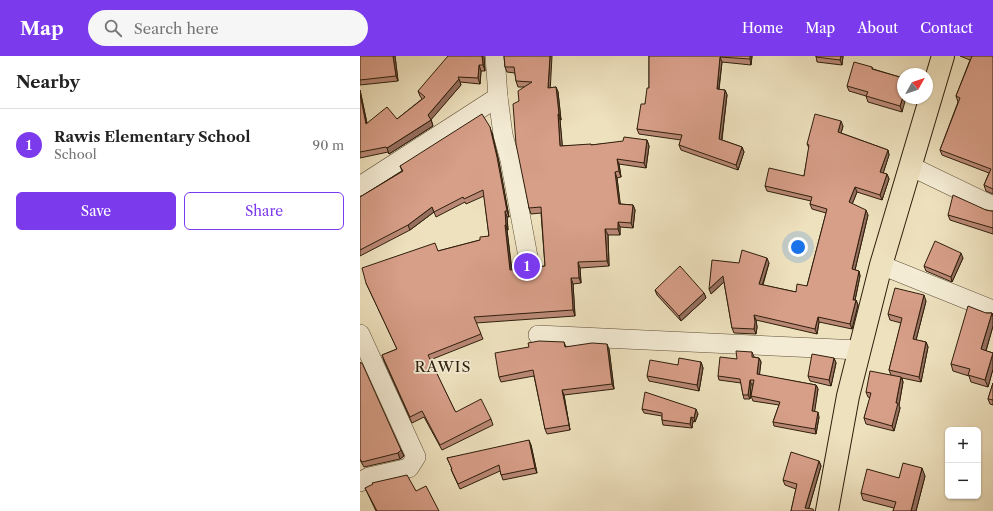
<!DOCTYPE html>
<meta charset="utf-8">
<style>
:root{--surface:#fff;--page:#f6f6f6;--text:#222;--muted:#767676;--line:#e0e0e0;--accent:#7c3aed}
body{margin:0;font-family:"Libre Caslon Text",serif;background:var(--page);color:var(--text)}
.controls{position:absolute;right:12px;bottom:12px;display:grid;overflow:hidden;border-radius:6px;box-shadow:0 1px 3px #0004}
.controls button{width:36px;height:36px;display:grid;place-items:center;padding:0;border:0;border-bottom:1px solid var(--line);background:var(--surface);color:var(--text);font:20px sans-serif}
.compass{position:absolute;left:537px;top:12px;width:36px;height:36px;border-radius:50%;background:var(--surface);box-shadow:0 1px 3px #0004;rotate:50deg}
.you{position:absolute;left:438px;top:191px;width:14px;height:14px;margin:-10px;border:3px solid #fff;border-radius:50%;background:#1a73e8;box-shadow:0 0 0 6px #1a73e833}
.badge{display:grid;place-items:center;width:26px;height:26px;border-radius:50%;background:var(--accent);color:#fff;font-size:13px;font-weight:700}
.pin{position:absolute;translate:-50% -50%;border:2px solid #fff;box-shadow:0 1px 4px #0006}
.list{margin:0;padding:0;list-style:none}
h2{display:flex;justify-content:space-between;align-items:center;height:52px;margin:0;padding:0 16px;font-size:17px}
h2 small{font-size:13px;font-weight:400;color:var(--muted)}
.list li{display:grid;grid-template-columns:26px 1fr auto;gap:12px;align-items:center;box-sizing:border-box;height:72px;padding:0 16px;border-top:1px solid var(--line)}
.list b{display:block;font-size:15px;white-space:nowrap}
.list p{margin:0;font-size:13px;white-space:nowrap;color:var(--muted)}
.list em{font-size:13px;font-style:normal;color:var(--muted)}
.actions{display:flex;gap:8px;padding:12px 16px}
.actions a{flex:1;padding:9px 0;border:1px solid var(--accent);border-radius:6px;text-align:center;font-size:14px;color:var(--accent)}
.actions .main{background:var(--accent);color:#fff}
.icon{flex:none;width:22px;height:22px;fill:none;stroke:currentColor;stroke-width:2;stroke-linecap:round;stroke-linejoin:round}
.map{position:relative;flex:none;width:633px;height:455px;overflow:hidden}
header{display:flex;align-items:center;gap:24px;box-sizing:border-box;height:56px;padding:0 20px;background:var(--accent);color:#fff}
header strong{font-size:19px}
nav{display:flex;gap:22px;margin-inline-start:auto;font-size:14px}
.search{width:280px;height:36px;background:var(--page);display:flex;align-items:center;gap:10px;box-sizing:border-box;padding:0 14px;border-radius:22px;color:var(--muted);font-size:15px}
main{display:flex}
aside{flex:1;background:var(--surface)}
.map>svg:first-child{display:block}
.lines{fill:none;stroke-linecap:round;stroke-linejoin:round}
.minor-casing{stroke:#5f5038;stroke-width:20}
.major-casing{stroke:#2f1f0c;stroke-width:24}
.minor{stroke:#f4ecd5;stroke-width:19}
.major{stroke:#eee1be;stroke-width:22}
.wall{fill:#b98875;stroke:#2f1f0c}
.shaded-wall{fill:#966f5f;stroke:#2f1f0c}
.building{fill:#d79e88;stroke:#2f1f0c}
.labels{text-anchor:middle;stroke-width:3.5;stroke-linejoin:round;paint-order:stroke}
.quarter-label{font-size:15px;letter-spacing:1px;fill:#2f1f0c;stroke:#f4ecd5}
</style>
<header>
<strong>Map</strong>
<div class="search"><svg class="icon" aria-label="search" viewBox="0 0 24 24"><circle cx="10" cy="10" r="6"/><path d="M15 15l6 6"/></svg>Search here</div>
<nav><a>Home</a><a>Map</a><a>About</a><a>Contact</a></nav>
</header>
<main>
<aside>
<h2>Nearby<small></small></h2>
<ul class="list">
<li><span class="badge">1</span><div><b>Rawis Elementary School</b><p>School</p></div><em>90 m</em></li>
</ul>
<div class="actions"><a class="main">Save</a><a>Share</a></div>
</aside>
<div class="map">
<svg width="633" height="455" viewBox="0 0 633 455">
<rect width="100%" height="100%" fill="#eee1be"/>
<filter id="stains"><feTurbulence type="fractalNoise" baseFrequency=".005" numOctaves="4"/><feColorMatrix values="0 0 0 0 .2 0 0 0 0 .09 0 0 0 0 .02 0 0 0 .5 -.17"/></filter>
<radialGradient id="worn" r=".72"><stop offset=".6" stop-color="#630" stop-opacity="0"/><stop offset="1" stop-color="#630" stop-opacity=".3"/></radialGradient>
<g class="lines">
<!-- minor casing -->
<g class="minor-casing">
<g id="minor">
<polyline points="138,41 143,79 150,104 169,206"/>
<polyline points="550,110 633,150"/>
<polyline points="0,130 138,41 135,0"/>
<polyline points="521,209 633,254"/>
<polyline points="0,278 56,401 49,412 9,421 0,426"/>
<polyline points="178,279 500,294"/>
</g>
</g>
<!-- major casing -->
<g class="major-casing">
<polyline id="major" points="467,455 488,340 521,209 583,0"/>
</g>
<!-- minor -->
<use href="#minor" class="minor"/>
<!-- major -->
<use href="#major" class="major"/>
</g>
<!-- wall -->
<g class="wall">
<polygon points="0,0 35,0 38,25 0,29"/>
<polygon points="144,0 190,32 196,31 198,36 201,64 200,64 202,90 231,89 287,84 289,90 286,112 259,108 261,121 257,122 260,148 273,149 275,154 273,172 260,171 260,179 248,179 249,210 220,212 221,227 213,228 215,260 116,267 123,283 70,304 95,355 96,356 131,363 133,369 82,394 64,361 52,367 24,305 22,299 37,293 6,227 78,195 120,184 129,180 124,140 106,148 105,146 76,161 74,156 50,174 0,200 0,141 42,115 40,110 132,76 139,106 149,161 147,161 148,174 147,174 152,214 185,210 181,157 171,158 169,152 159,45 165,31 158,31 156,25 155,17 147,16 145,11"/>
<polygon points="289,0 392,0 391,9 362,6 359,34 365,34 367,39 362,84 382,91 384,96 378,114 321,94 319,89 321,84 279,78 277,73 285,48 289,32"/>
<polygon points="456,0 483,0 482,9 457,6"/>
<polygon points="600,0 633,0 633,138 626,135 624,129 629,117 582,99 580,94 598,46 596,40 610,4"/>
<polygon points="124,1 125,15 121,15 120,28 100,26 101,29 71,63 73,70 29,98 28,96 0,102 0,34 7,67 37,63 62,43 60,40 58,35"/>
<polygon points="512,11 513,13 543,22 542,56 508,46 506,40 489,35 487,30"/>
<polygon points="483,70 481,77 528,94 529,99 523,117 527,118 529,123 522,144 497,136 492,148 508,159 495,214 499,215 500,220 495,244 496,244 498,249 492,273 459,266 457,278 396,264 397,271 396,278 374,277 372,272 364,226 351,238 379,207 409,207 403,229 436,236 447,230 466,157 452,153 450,148 451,145 407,135 405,130 444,120 449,92 447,88"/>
<polygon points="626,154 631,155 633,155 633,178 590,164 588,159"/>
<polygon points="603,202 592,226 566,215 564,210"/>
<polygon points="295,234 344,237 346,242 321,265 297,239"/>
<polygon points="566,245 556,284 566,286 568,291 561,326 542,322 543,326 539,349 540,352 534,375 506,368 504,362 510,342 508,341 506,336 531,319 529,314 541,267 530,264 528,258"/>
<polygon points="626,257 632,257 633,261 633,270 626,295 633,297 633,313 628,331 611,326 609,320 593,315 591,308"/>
<polygon points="204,286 206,291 249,293 254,333 204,339 210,374 187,378 185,373 174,320 141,326 139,321"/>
<polygon points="392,296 394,301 399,302 401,306 399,319 456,329 458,333 454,356 459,361 456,378 414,370 413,366 419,349 393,345 391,340 393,328 391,328 390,343 384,343 383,339 381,327 359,324 358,320 377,303"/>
<polygon points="474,302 476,307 471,330 450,325 448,320"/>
<polygon points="0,306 41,394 44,400 40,403 4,411 0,404"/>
<polygon points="341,306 343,312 339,335 289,325 287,320 318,309"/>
<polygon points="633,327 633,349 630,348 628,343"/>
<polygon points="282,353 338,358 335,366 333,365 332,372 303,369 302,364 302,360 284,357"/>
<polygon points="171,389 177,417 143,424 140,415 100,433 93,418 91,413 92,413 87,402"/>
<polygon points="459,405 461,410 449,452 431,455 436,433 425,429 423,424"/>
<polygon points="565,420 556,455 533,455 534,452 503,444 501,437 539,422"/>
<polygon points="5,432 56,435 79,455 16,455"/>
</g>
<!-- shaded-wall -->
<g class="shaded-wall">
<polygon points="33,0 35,0 38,25 36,20"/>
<polygon points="122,0 124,0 125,15 123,9"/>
<polygon points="190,0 192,0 190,37 188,32"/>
<polygon points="390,0 392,0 391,9 390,3"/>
<polygon points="481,0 483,0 482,9 480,4"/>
<polygon points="360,1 362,6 358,38 357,33"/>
<polygon points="119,9 121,15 120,28 118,22"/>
<polygon points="99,23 101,29 70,65 68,59"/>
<polygon points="196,31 198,36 201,64 199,58"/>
<polygon points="0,34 8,73 6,68 0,38"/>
<polygon points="365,34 367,39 361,88 359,83"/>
<polygon points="543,41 543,42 546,42 542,56 540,50"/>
<polygon points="198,58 200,64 203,96 200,90"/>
<polygon points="71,64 73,70 29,98 27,92"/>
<polygon points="481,65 483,70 480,81 478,76"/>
<polygon points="130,71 139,106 149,161 147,155"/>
<polygon points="287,84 289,90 286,112 284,107"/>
<polygon points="382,91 384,96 378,114 376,109"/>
<polygon points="528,94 529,99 522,121 520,116"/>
<polygon points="257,103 259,108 261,121 259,115"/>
<polygon points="255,116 257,122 261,153 259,148"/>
<polygon points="527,118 529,123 522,144 520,139"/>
<polygon points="495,131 497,136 491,151 489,146"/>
<polygon points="273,149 275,154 273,172 271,167"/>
<polygon points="72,151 74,156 50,174 48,169"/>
<polygon points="506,154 508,159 494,218 492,213"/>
<polygon points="145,155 147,161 148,174 146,169"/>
<polygon points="258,166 260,171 260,179 258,173"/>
<polygon points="145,169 147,174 152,220 150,214"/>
<polygon points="245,173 248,179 249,210 247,205"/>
<polygon points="601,197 603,202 592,226 591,221"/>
<polygon points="407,202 409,207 401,233 399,228"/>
<polygon points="218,206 220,212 221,227 219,222"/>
<polygon points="499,215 500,220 494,249 493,244"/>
<polygon points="363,220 365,225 351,238 349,233"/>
<polygon points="211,222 213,228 215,260 213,254"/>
<polygon points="344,237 346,242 321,265 319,260"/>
<polygon points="564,239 566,245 555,288 553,283"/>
<polygon points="496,244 498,249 492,273 490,268"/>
<polygon points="632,257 633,261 633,270 624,301 621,293"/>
<polygon points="394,259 396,264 397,271 396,278 394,273"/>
<polygon points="458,261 459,266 457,278 455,273"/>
<polygon points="566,286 568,291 561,326 559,321"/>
<polygon points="247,288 249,293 254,333 252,328"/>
<polygon points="633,297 633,313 628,331 625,324"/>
<polygon points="399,302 401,306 399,323 397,318"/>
<polygon points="474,302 476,307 471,330 469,324"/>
<polygon points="341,306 343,312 339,335 337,329"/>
<polygon points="541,321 543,326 539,349 540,352 534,375 532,370 536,347"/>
<polygon points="390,324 391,328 390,343 388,339"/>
<polygon points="456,329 458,333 454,360 452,355"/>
<polygon points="202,334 204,339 210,374"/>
<polygon points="336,353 338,358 335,366 334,362"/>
<polygon points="458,356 459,361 456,378 455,373"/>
<polygon points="331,361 333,365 332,372 330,368"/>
<polygon points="169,384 171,389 177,417 175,412"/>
<polygon points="41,394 44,400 40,403 38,397"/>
<polygon points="459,405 461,410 448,455 445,452"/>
<polygon points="562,412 565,420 556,455 551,455"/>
</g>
<!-- building -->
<g class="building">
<polygon points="0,0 33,0 36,20 0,24"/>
<polygon points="88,0 122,0 123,9 119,9 118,22 98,21 99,23 68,59 71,64 27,92 26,91 0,96 0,38 6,68 27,51 37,63 65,41 58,35"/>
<polygon points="144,0 190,0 188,32 196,31 199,58 198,58 200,90 231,88 231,89 263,85 264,81 287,84 284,107 257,103 259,115 255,116 259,148 273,149 271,167 258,166 258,173 245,173 247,205 218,206 219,222 211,222 213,254 114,261 121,278 68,299 95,355 96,356 121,343 131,363 80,389 62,355 50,361 22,299 37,293 6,227 2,212 75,187 78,195 120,184 120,181 129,180 123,134 104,143 103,141 74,156 72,151 48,169 0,194 0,141 43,115 40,110 122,58 130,71 137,101 147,155 145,155 146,169 145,169 150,214 185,210 181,151 169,152 156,88 153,48 159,45 158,35 172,26 156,25 154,11 145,11"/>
<polygon points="289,0 390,0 390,3 360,1 357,33 365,34 359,83 382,91 376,109 319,89 322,79 277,73 281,48 285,48 287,32 289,32"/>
<polygon points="456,0 481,0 480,4 456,1"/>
<polygon points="612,0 633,0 633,133 624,129 631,113 580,94 600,42 596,40"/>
<polygon points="494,6 512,11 512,13 543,22 543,41 540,50 506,40 508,36 487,30"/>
<polygon points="455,58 481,65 478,76 528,94 520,116 527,118 520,139 495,131 489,146 506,154 492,213 499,215 493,244 496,244 490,268 458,261 455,273 394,259 395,266 394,273 372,272 363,220 349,233 352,204 379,207 382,194 407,202 399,228 436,236 437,228 447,230 467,153 450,148 452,141 405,130 409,112 444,120 449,89 447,88"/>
<polygon points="593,139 626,154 631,155 633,155 633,172 588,159"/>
<polygon points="575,185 601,197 591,221 564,210"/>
<polygon points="320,210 344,237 319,260 295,234"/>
<polygon points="535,232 564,239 553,283 566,286 559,321 529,314 542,262 528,258"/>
<polygon points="608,250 626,257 632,257 621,293 633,297 625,324 608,319 610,313 591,308"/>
<polygon points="179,285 204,286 205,291 232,287 247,288 252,328 202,334 209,369 185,373 173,314 139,321 135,297 169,291 168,287"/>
<polygon points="376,295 392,296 392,301 399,302 397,318 456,329 452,355 458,356 455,373 413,366 420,346 391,340 394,324 390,324 388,339 383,339 380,323 358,320 360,301 377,303"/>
<polygon points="452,298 474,302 469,324 448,320"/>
<polygon points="319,302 341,306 337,329 287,320 290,304 318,309"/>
<polygon points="0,306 0,307 2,307 41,394 38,397 2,406 0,403"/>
<polygon points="510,315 541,321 536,347 538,347 532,370 504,362 511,337 506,336"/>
<polygon points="633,327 633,344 628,343"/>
<polygon points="285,336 336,353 334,362 331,361 330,368 302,364 302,357 282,353"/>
<polygon points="169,384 175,412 141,419 139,409 98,428 91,413 92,413 87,402"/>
<polygon points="431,396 459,405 445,452 453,453 454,455 431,455 437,428 423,424"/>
<polygon points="543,407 562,412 551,455 533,455 536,446 501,437 507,413 539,422"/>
<polygon points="47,419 56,435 66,430 79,455 17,455 5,432 13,428 12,427"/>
</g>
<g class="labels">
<!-- quarter labels -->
<g class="quarter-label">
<text x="83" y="316">RAWIS</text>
</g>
</g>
<rect width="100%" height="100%" filter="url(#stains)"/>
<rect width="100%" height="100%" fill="url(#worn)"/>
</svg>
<div class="controls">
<button>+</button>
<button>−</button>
</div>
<svg class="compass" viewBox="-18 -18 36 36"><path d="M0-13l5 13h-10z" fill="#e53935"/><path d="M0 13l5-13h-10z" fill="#767676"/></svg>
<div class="you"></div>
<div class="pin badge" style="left:167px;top:210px">1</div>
</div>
</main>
